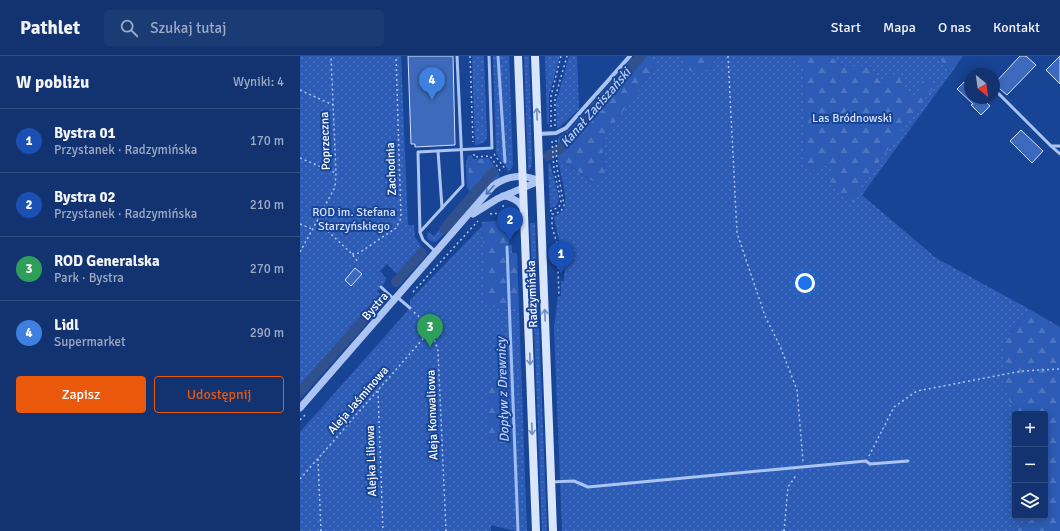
<!DOCTYPE html>
<html lang="pl">
<meta charset="utf-8">
<style>
:root{--surface:#123370;--page:#1b3b75;--text:#f1f3f6;--muted:#9caac3;--line:#314e83;--accent:#ea580c}
body{margin:0;font-family:Signika,sans-serif;background:var(--page);color:var(--text)}
.controls{position:absolute;right:12px;bottom:12px;display:grid;overflow:hidden;border-radius:4px;box-shadow:0 2px 10px #0003}
.controls button{width:36px;height:36px;display:grid;place-items:center;padding:0;border:0;border-bottom:1px solid var(--line);background:var(--surface);color:var(--text);font:20px sans-serif}
.compass{position:absolute;left:664px;top:12px;width:36px;height:36px;border-radius:50%;background:var(--surface);box-shadow:0 2px 10px #0003;rotate:151deg}
.you{position:absolute;left:505px;top:227px;width:14px;height:14px;margin:-10px;border:3px solid #fff;border-radius:50%;background:#1a73e8;box-shadow:0 0 0 6px #1a73e833}
.badge{display:grid;place-items:center;width:26px;height:26px;border-radius:50%;background:var(--accent);color:#fff;font-size:13px;font-weight:700}
.pin{position:absolute;translate:-50% -33px;filter:drop-shadow(0 1px 2px #0008)}
.pin::after{content:'';position:absolute;top:21px;width:14px;height:12px;background:inherit;clip-path:polygon(0 0,100% 0,50% 100%)}
.list{margin:0;padding:0;list-style:none}
h2{display:flex;justify-content:space-between;align-items:center;height:52px;margin:0;padding:0 16px;font-size:17px}
h2 small{font-size:13px;font-weight:400;color:var(--muted)}
.list li{display:grid;grid-template-columns:26px 1fr auto;gap:12px;align-items:center;box-sizing:border-box;height:64px;padding:0 16px;border-top:1px solid var(--line)}
.list b{display:block;font-size:15px;white-space:nowrap}
.list p{margin:0;font-size:13px;white-space:nowrap;color:var(--muted)}
.list em{font-size:13px;font-style:normal;color:var(--muted)}
.actions{display:flex;gap:8px;padding:12px 16px}
.actions a{flex:1;padding:9px 0;border:1px solid var(--accent);border-radius:4px;text-align:center;font-size:14px;color:var(--accent)}
.actions .main{background:var(--accent);color:#fff}
.icon{flex:none;width:22px;height:22px;fill:none;stroke:currentColor;stroke-width:2;stroke-linecap:round;stroke-linejoin:round}
.map{position:relative;flex:none;width:760px;height:475px;overflow:hidden}
header{display:flex;align-items:center;gap:24px;box-sizing:border-box;height:56px;padding:0 20px;background:var(--surface);border-bottom:1px solid var(--line)}
header strong{font-size:19px}
nav{display:flex;gap:22px;margin-inline-start:auto;font-size:14px}
.search{width:280px;height:36px;background:var(--page);display:flex;align-items:center;gap:10px;box-sizing:border-box;padding:0 14px;border-radius:4px;color:var(--muted);font-size:15px}
main{display:flex}
aside{flex:1;background:var(--surface)}
.map>svg:first-child{display:block}
.grass{fill:url(#grass-dots)}
.forest{fill:url(#forest-firs)}
.lines{fill:none;stroke-linecap:round;stroke-linejoin:round}
.stream{stroke:#9ebef3;stroke-width:3}
.canal{stroke:#31518e;stroke-width:10}
.building{fill:#3d6abc;stroke:#d2e1fc}
.path{stroke:#abc4f1;stroke-width:1.5;stroke-dasharray:2 3;stroke-linecap:butt}
.service{stroke:#abc4f1;stroke-width:3}
.minor{stroke:#abc4f1;stroke-width:4}
.tertiary{stroke:#abc4f1;stroke-width:7}
.secondary{stroke:#d9e5fb;stroke-width:8}
.oneway{stroke:#6f8cc3}
.oneway2{stroke:#4b71b6}
.labels{text-anchor:middle;stroke-width:4;stroke-linejoin:round;paint-order:stroke}
.park-label{font-size:12px;fill:#d2e1fc;stroke:#184496}
.street-label{font-size:12px;fill:#fff;stroke:#184496}
.water-label{font-size:13px;font-style:italic;fill:#b7cff7;stroke:#184496}
</style>
<header>
<strong>Pathlet</strong>
<div class="search"><svg class="icon" aria-label="search" viewBox="0 0 24 24"><circle cx="10" cy="10" r="6"/><path d="M15 15l6 6"/></svg>Szukaj tutaj</div>
<nav><a>Start</a><a>Mapa</a><a>O nas</a><a>Kontakt</a></nav>
</header>
<main>
<aside>
<h2>W pobliżu<small>Wyniki: 4</small></h2>
<ul class="list">
<li><span class="badge" style="background:#1a4fb4">1</span><div><b>Bystra 01</b><p>Przystanek · Radzymińska</p></div><em>170 m</em></li>
<li><span class="badge" style="background:#1a4fb4">2</span><div><b>Bystra 02</b><p>Przystanek · Radzymińska</p></div><em>210 m</em></li>
<li><span class="badge" style="background:#2e9e5b">3</span><div><b>ROD Generalska</b><p>Park · Bystra</p></div><em>270 m</em></li>
<li><span class="badge" style="background:#3f7fe0">4</span><div><b>Lidl</b><p>Supermarket</p></div><em>290 m</em></li>
</ul>
<div class="actions"><a class="main">Zapisz</a><a>Udostępnij</a></div>
</aside>
<div class="map">
<svg width="760" height="475" viewBox="0 0 760 475">
<defs>
<pattern id="grass-dots" width="8" height="8" patternUnits="userSpaceOnUse"><rect width="8" height="8" fill="#2c5cb5"/><path d="M2 2h.1M6 6h.1" fill="none" stroke="#4c74c0" stroke-width="1.8" stroke-linecap="round"/></pattern>
<pattern id="forest-firs" width="22" height="20" patternUnits="userSpaceOnUse"><rect width="22" height="20" fill="#2c5cb5"/><path d="M5 1l3.5 6h-7zM16 11l3.5 6h-7z" fill="#4c74c0"/></pattern>
</defs>
<rect width="100%" height="100%" fill="#184496"/>
<!-- grass -->
<g class="grass">
<polygon points="0,0 101,0 108,169 114,169 115,181 125,196 123,199 102,223 87,208 80,215 86,222 84,228 77,235 81,239 0,329"/>
<path d="M172,0h12l3,81c-1,6 -6,7 -12,8z"/>
<path d="M193,0h16l4,108 -1,4 -4,4c-1,-8 -9,-12 -12,-19z"/>
<polygon points="224,0 229,0 232,105 231,112 229,114 228,113"/>
<polygon points="245,0 260,0 249,39 249,70 247,67"/>
<polygon points="269,0 277,0 279,53 263,68 257,73 256,47"/>
<path d="M345,0h40l-1,10 26,3 6,-13h73l14,10 3,64 -4,27 30,10 21,35 1,-6 70,-105 -7,5h-8l-6,-10 -19,-5 -8,-4 -6,-11h-27l-14,-10h108l14,17 -89,122 74,63 93,51 -24,32 4,59 7,14 -1,102h23l-25,15h-451l-8,-203 4,-32h3v-15h3v-14h-4l-1,-26 -5,-24 10,-7c5,-13 -5,-37 -6,-52l36,25 12,-18 -4,-18 5,-14 48,-67z"/>
<polygon points="172,99 173,104 168,105 180,140 161,161 138,184 135,186 130,185 127,181 128,176 134,180 172,137 167,132 166,106 168,100"/>
<polygon points="250,107 259,143 257,149 254,151 250,152 248,108"/>
<polygon points="230,167 235,167 247,475 242,475"/>
<polygon points="182,170 184,206 206,253 219,252 227,475 215,475 191,469 191,475 0,475 0,376 110,252 110,244"/>
</g>
<!-- forest -->
<g class="forest">
<polygon points="334,0 345,0 355,10 307,78 302,91 306,109 303,124 295,127 258,102 258,82 270,73"/>
<polygon points="385,0 416,0 410,13 394,17 383,10"/>
<polygon points="489,0 529,0 543,10 570,10 576,21 584,25 596,17 605,24 603,30 609,40 617,40 624,35 620,31 623,24 632,26 632,33 554,140 554,146 546,145 530,126 531,111 525,108 514,114 505,108 502,101 506,74 503,10"/>
<polygon points="637,0 663,0 651,17"/>
<polygon points="189,102 199,117 199,121 180,140 169,130 168,105 172,104 172,103"/>
<path d="M208,164l3,4v11h-2v10h3v8h5l2,55c-13,1 -24,0 -34,-8l-3,-78z"/>
<polygon points="729,253 760,271 760,475 713,475 738,460 745,460 745,358 716,358 709,344 703,311 705,285"/>
<polygon points="209,324 212,387 202,388 188,383 187,331 202,325"/>
</g>
<g class="lines">
<!-- stream -->
<g class="stream">
<polyline points="198,0 205,106"/>
<polyline points="207,191 218,475"/>
</g>
<!-- canal -->
<g class="canal">
<polyline points="248,100 260,93 341,0"/>
<polyline points="144,173 193,116"/>
<polyline points="96,226 122,197"/>
<polyline points="0,336 83,242"/>
</g>
</g>
<!-- building -->
<g class="building">
<polygon points="108,0 153,0 155,89 115,91 115,88 111,88"/>
<polygon points="720,0 726,0 736,9 707,39 694,28"/>
<polygon points="760,0 760,28 746,14"/>
<polygon points="664,26 670,32 670,42 682,42 690,50 681,59 671,49 673,48 657,33"/>
<polygon points="721,74 743,95 732,107 710,85"/>
<polygon points="55,212 62,218 51,230 45,224"/>
</g>
<g class="lines">
<!-- path -->
<g class="path">
<polyline points="170,0 173,86"/>
<polyline points="428,0 437,177 465,260 480,290 497,334 503,405"/>
<polyline points="0,34 33,49"/>
<polyline points="255,70 255,42 267,0"/>
<polyline points="251,71 251,40 261,0"/>
<path d="M256,84l1,28 7,37c-1,6 -6,8 -12,9v13l5,16 2,53"/>
<polyline points="174,98 174,101 190,100 201,116"/>
<polyline points="194,98 206,114"/>
<polyline points="0,102 36,117"/>
<polyline points="203,149 204,163"/>
<polyline points="250,155 259,151 261,146 254,114 252,85"/>
<polyline points="190,158 216,156"/>
<polyline points="17,165 35,131 36,117 31,0"/>
<polyline points="0,168 12,173"/>
<polyline points="213,168 213,163 216,163"/>
<polyline points="0,196 17,165 52,198 58,206"/>
<polyline points="52,198 59,197 96,172 101,162 96,0"/>
<polyline points="113,236 178,165"/>
<polyline points="114,256 124,265 135,285 138,295 146,475"/>
<polyline points="78,335 83,475"/>
<polyline points="0,364 5,359"/>
<polyline points="569,400 594,351 617,335 722,315 760,313"/>
<polyline points="18,403 21,475"/>
<polyline points="0,423 129,276"/>
<polyline points="484,475 488,431 497,418"/>
</g>
<!-- service -->
<g class="service">
<polyline points="694,33 751,90 760,90"/>
<polyline points="751,90 760,98"/>
<polyline points="138,95 142,152"/>
<polyline points="120,176 118,96 192,92 189,0"/>
<polyline points="135,195 123,184 120,176 163,129 157,0"/>
<polyline points="81,231 95,244"/>
<polyline points="97,241 110,252"/>
<polyline points="251,426 274,425 288,431 566,405 570,408 608,405"/>
</g>
<!-- minor -->
<polyline class="minor" points="238,78 256,77 266,72 330,0"/>
<!-- tertiary -->
<g class="tertiary">
<path d="M203,140c10,1 18,6 21,15"/>
<polyline points="173,158 197,143 239,125"/>
<path d="M0,352l193,-222c14,-11 31,-12 46,-5"/>
</g>
<!-- secondary -->
<g class="secondary">
<polyline points="218,0 236,475"/>
<polyline points="235,0 253,475"/>
</g>
</g>
<!-- one-way arrows -->
<defs><path id="oneway-shaft" d="M-6 0H5M1.5-3L5.5 0L1.5 3" fill="none" stroke-width="1.6" stroke-linecap="round" stroke-linejoin="round"/></defs>
<g class="oneway">
<use href="#oneway-shaft" transform="translate(237 58) rotate(-92)"/>
<use href="#oneway-shaft" transform="translate(245 259) rotate(-92)"/>
<use href="#oneway-shaft" transform="translate(230 303) rotate(88)"/>
<use href="#oneway-shaft" transform="translate(232 373) rotate(88)"/>
</g>
<use class="oneway2" href="#oneway-shaft" transform="translate(190 134) rotate(132)"/>
<g class="labels">
<!-- park labels -->
<g class="park-label">
<text x="552" y="66">Las Bródnowski</text>
<text x="54" y="160">ROD im. Stefana<tspan x="54" dy="14">Starzyńskiego</tspan></text>
</g>
<!-- street labels -->
<g class="street-label">
<text transform="translate(25 85) rotate(-92)" y="4">Poprzeczna</text>
<text transform="translate(91 113) rotate(-92)" y="4">Zachodnia</text>
<text transform="translate(232 238) rotate(-92)" y="4">Radzymińska</text>
<text transform="translate(75 250) rotate(-49)" y="4">Bystra</text>
<text transform="translate(58 344) rotate(-49)" y="4">Aleja Jaśminowa</text>
<text transform="translate(132 359) rotate(-92)" y="4">Aleja Konwaliowa</text>
<text transform="translate(71 405) rotate(-92)" y="4">Alejka Liliowa</text>
</g>
<!-- water labels -->
<g class="water-label">
<text transform="translate(295 51) rotate(-49)" y="5">Kanał Zaciszański</text>
<text transform="translate(202 334) rotate(-92)" y="5">Dopływ z Drewnicy</text>
</g>
</g>
</svg>
<div class="controls">
<button>+</button>
<button>−</button>
<button><svg class="icon" aria-label="layers" viewBox="0 0 24 24"><path d="M12 4l9 5-9 5-9-5zM3 14l9 5 9-5"/></svg></button>
</div>
<svg class="compass" viewBox="-18 -18 36 36"><path d="M0-13l5 13h-10z" fill="#e53935"/><path d="M0 13l5-13h-10z" fill="#9caac3"/></svg>
<div class="you"></div>
<div class="pin badge" style="left:261px;top:218px;background:#1a4fb4">1</div>
<div class="pin badge" style="left:210px;top:184px;background:#1a4fb4">2</div>
<div class="pin badge" style="left:130px;top:291px;background:#2e9e5b">3</div>
<div class="pin badge" style="left:132px;top:44px;background:#3f7fe0">4</div>
</div>
</main>
